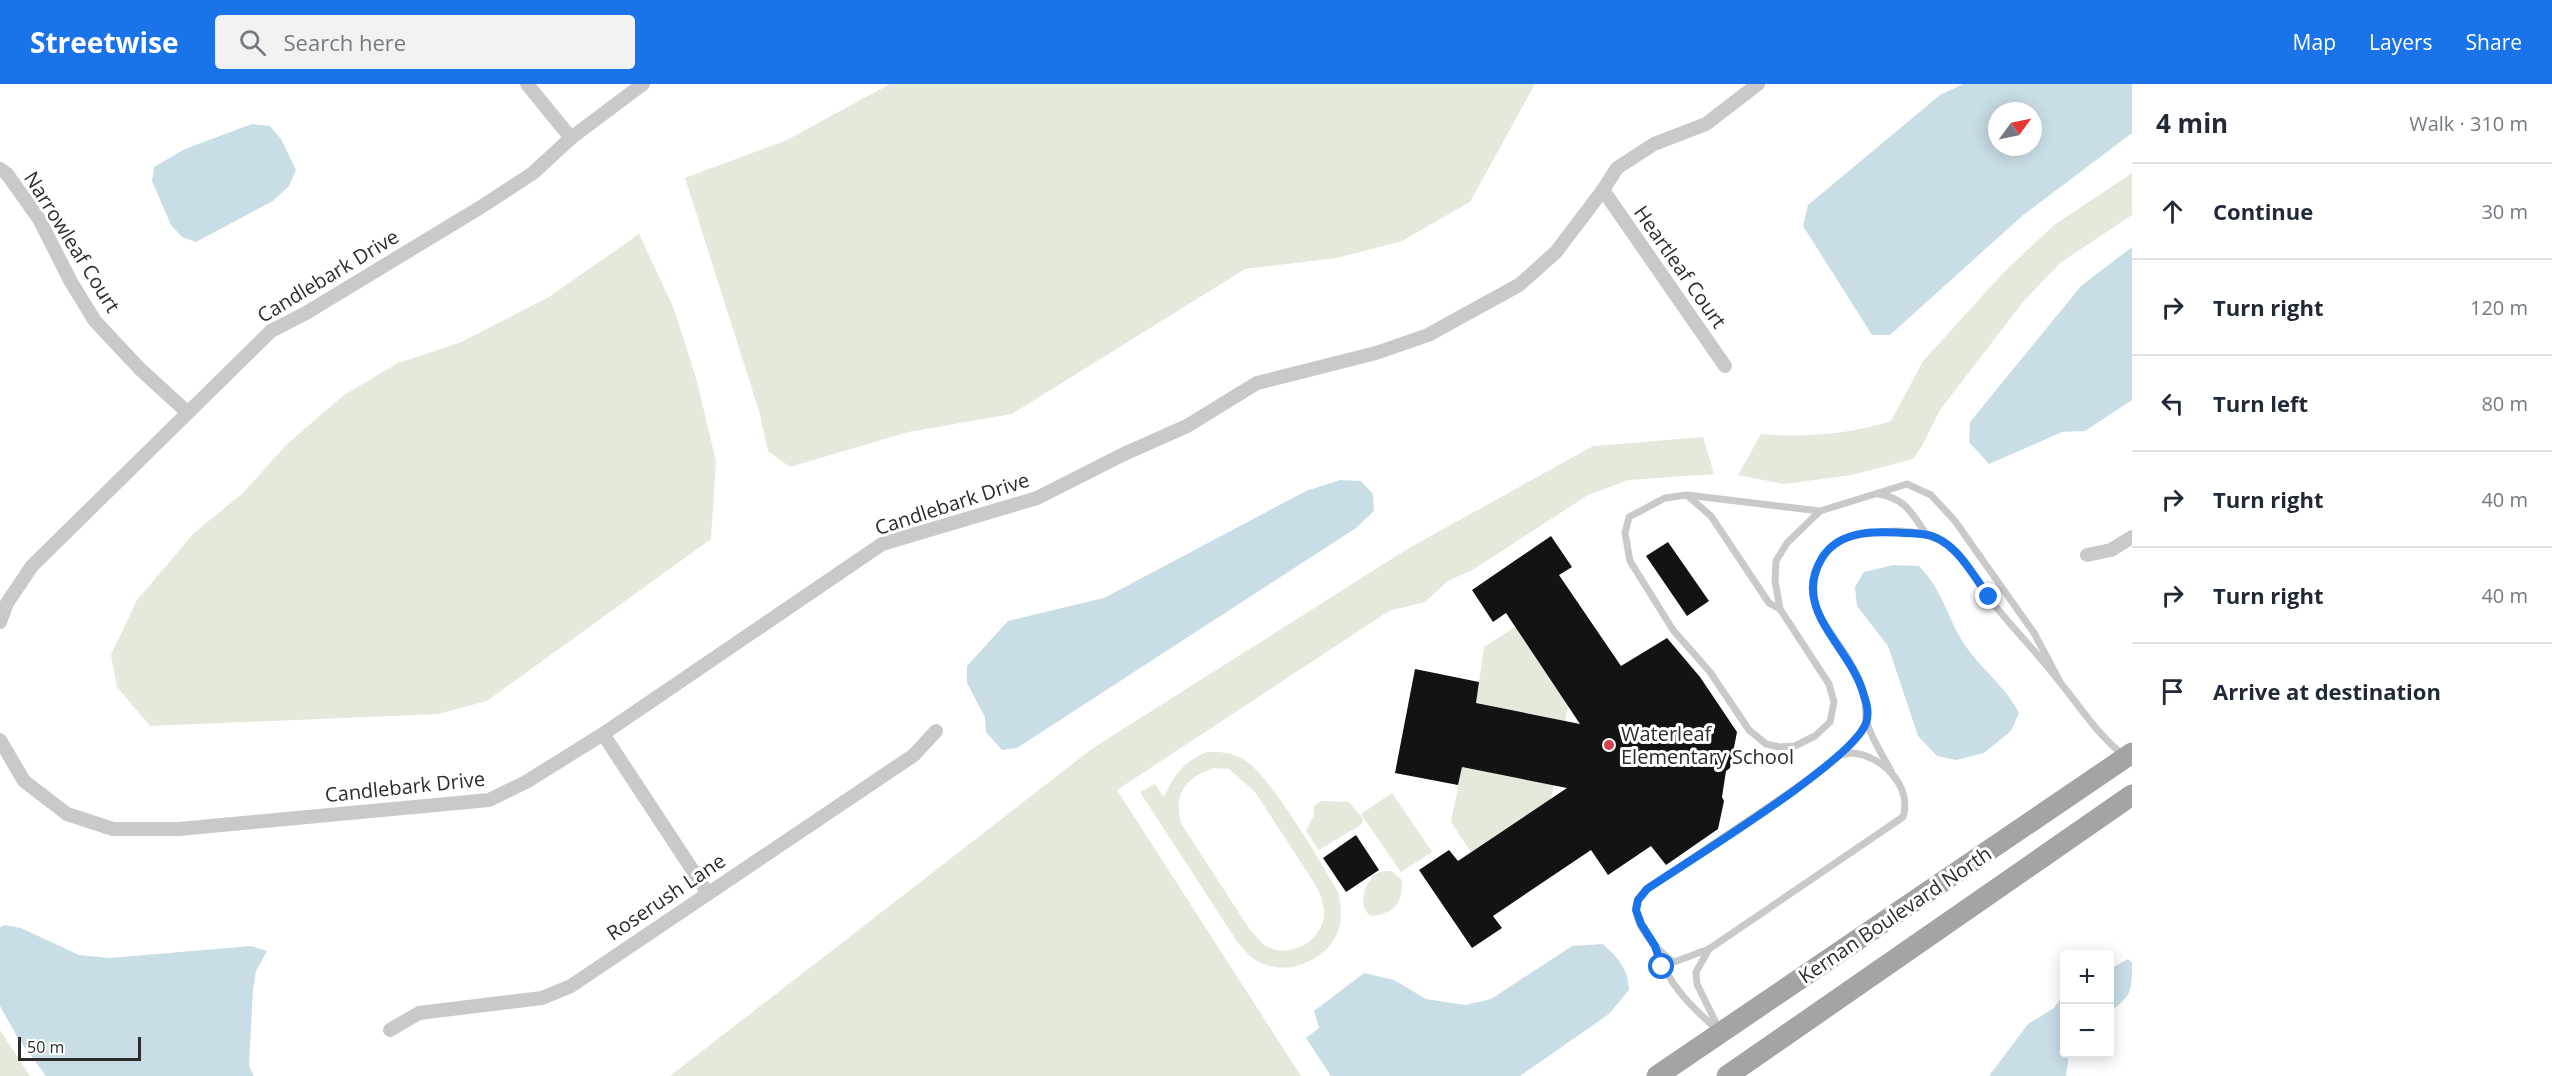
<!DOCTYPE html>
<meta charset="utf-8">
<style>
:root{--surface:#fff;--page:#f2f2f3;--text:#1f2937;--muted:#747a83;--line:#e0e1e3;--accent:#1a73e8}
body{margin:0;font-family:"Open Sans",sans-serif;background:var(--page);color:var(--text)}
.controls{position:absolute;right:18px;bottom:18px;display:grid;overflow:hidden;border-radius:6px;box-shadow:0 3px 15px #0003}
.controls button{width:54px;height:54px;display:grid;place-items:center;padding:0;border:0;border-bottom:2px solid var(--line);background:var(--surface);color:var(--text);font:30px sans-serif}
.compass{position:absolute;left:1988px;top:18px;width:54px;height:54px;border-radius:50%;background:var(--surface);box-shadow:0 3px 15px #0003;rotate:57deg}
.scale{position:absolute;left:18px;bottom:15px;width:123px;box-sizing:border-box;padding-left:6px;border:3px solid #2c2c2c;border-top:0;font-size:16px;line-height:21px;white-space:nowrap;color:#2c2c2c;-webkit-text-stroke:4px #fff;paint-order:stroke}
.stop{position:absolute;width:18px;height:18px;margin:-14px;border:4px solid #1a73e8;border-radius:50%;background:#fff}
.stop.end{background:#1a73e8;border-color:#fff;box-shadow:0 2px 6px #0008}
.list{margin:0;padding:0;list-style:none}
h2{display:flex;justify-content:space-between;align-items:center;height:78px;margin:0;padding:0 24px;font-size:26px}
h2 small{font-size:20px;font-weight:400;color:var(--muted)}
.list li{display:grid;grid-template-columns:39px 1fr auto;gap:18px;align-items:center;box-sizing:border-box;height:96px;padding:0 24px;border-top:2px solid var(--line)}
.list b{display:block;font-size:22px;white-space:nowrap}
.list em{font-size:20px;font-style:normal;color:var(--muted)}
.icon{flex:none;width:33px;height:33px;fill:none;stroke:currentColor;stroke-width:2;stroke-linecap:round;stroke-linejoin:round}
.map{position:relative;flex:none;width:2132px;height:992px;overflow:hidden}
header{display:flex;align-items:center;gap:36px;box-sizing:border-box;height:84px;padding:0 30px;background:var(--accent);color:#fff}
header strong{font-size:28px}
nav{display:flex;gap:33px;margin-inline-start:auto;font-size:21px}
.search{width:420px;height:54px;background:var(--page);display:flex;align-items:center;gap:15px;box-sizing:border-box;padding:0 21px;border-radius:6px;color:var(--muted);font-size:22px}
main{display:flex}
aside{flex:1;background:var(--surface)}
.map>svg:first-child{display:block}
.green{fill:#e3e9db;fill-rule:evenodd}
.water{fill:#c9dde7;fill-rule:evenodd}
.building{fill:#131313}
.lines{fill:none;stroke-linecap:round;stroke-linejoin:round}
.service{stroke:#c9c9c9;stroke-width:7}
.minor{stroke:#c9c9c9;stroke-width:14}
.primary{stroke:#a4a4a4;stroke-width:21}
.route{stroke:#1a73e8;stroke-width:8}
.poi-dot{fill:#d33f51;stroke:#fff;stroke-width:2}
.labels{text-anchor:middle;stroke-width:6;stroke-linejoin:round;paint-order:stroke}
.street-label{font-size:20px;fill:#2c2c2c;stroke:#fff}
.poi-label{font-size:20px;fill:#2c2c2c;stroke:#fff;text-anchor:start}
</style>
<header>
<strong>Streetwise</strong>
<div class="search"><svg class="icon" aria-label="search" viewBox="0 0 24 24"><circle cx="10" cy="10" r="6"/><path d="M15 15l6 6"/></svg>Search here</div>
<nav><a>Map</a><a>Layers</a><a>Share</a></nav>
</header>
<main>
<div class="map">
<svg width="2132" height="992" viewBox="0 0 2132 992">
<rect width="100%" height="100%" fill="#fff"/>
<!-- green -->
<g class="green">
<polygon points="890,0 1535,0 1470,118 1402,157 1337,174 1245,185 1012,330 908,348 790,383 768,367 759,327 685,94 787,56"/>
<path d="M2132,89v42l-72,48 -37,39 -83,108 -18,36 -9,13 -61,16 -68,9 -46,-9 23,-41c43,4 89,0 130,-13l32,-60 81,-89 50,-47z"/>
<polygon points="639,150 674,225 696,294 716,377 711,455 487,617 438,630 150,642 117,603 111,571 137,516 195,448 243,409 287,360 344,311 398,279 459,259 549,213"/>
<polygon points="1703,353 1714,390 1629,396 1588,411 1474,485 1448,497 1425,518 1389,527 1117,706 1301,992 670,992 1093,664 1409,464 1593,362"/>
<polygon points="1515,543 1568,622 1565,637 1476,619 1484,563"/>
<path d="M1207,668c13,0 24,0 36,7 26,14 78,104 95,133 4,16 5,35 -5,49 -16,24 -54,36 -79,18 -6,-4 -11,-11 -16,-16l-98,-151 15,-8 9,13c10,-22 19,-35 43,-45zM1214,684l15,1 26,23 60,92c5,10 10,21 9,32 -3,27 -38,45 -61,28 -4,-4 -8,-10 -13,-14l-68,-105c-10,-29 3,-48 32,-57z"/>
<polygon points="1462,683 1554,701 1551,715 1471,768 1451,738"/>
<polygon points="1392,709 1432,768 1401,788 1361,730"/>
<polygon points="1321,717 1349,718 1363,735 1362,740 1319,766 1306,747 1314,731 1314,722"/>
<path d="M1391,787l11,9c1,23 -8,34 -31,36 -14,-8 -7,-34 5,-42 4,-3 11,-3 15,-3z"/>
<polygon points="0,946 30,992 0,992"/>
</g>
<!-- water -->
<g class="water">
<path d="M1963,0h169v49l-110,83 -132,119h-18l-69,-109 5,-21 132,-110zM1997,27h36v36h-36z"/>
<polygon points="252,40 270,42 281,55 296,86 289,102 273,117 196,158 182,153 171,141 152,97 154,83 185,65"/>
<polygon points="2132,163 2132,316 2085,347 2062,348 1989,380 1969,358 1970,338 2081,202"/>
<polygon points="1340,396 1361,397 1373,410 1374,427 1356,444 1017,664 1002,666 986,648 985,633 967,599 967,582 1008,537 1104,514 1306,407"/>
<path d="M1893,481l26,1c22,22 27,47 42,73 16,27 44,46 58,74l-8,18 -27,22 -28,7 -19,-4 -19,-20 -30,-90 -31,-40 -2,-19 9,-15z"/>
<polygon points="5,841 21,844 79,871 110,874 251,862 267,867 256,887 253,905 249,982 254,992 46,992 18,954 0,922 0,843"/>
<path d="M1603,860c16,15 25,24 26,46l-20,24 -89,62h-189l-25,-38 13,-10 -5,-17 50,-38 30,7 32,19 39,6 26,-6 81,-53z"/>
<path d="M2128,875l4,3c0,29 0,34 -22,49v-42z"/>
<polygon points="2064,909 2064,970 2069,970 2066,992 1989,992 2028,940 2054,924"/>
</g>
<!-- building -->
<g class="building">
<polygon points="1551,452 1572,483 1559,491 1621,582 1667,554 1700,593 1737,648 1730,684 1726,687 1722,713 1724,717 1718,745 1666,781 1651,762 1608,791 1591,766 1493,832 1502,844 1472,864 1419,786 1449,766 1458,777 1567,704 1462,683 1458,701 1395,689 1415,585 1479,598 1476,619 1580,640 1506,529 1493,538 1472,506"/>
<polygon points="1668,458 1709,517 1687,532 1646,472"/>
<polygon points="1356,751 1379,786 1346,808 1323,774"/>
</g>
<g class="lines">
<!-- service -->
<g class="service">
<path d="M1878,410c29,5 33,19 49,41"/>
<polyline points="1688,412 1711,432 1769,519 1780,525"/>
<polyline points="1820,427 1687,411 1665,414 1629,433 1625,449 1630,477 1673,546 1710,588 1749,646 1766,660 1779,663 1795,662 1815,652 1830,638 1834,618 1829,600 1780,525 1775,497 1776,477 1787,459 1820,427 1907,400 1931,411 1955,437 2034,549 2059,596"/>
<path d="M1852,669c29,2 61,33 51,64l-194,132 -35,13c-15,-9 -46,-42 -36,-62 2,-4 6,-8 9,-11l158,-107 35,-27z"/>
<polyline points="1840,671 1855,656 1867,638"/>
<path d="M1891,687c-8,-15 -20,-33 -24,-49 -3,-12 0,-22 -5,-35 -4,-10 -9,-20 -14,-29 -19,-30 -51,-60 -28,-97 11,-18 24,-24 44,-27 23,-4 59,-6 80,8 20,12 31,37 45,56 22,29 48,54 70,83 23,28 36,51 65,75"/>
<path d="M1656,865c11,34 36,59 63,82"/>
<polyline points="1709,865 1696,888 1697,900 1720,947"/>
</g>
<!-- minor -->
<g class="minor">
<polyline points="527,0 571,54"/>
<polyline points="0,85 7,90 39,135 71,198 95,237 140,285 187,328"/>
<polyline points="1603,106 1725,282"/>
<polyline points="2087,471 2111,466 2132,453"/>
<polyline points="0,538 7,519 32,482 271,247 306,229 481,123 533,89 571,54 643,0"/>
<polyline points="603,650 707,808"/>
<polyline points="0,656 24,697 67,730 113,745 179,745 489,716 526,698 603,650 882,460 1037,414 1124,370 1187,342 1257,299 1376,269 1428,251 1519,201 1556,168 1603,106 1617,84 1654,60 1706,40 1758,0"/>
<polyline points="390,946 419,929 542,914 571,902 914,671 936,647"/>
</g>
<!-- primary -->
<g class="primary">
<polyline points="1657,992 2132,669"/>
<polyline points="1727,992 2132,711"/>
</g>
</g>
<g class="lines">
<!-- route -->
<path class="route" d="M1662,883l-7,-21 -14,-22 -5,-14 2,-10 9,-11c41,-28 206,-128 219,-166 3,-9 1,-19 -2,-27 -12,-49 -74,-85 -42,-138 20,-33 67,-26 100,-24 32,3 50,40 67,63"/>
</g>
<!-- markers -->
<circle class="poi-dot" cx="1609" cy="661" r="6"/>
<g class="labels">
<!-- street labels -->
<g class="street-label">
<text transform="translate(72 158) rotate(58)" y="7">Narrowleaf Court</text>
<text transform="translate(1680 183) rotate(55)" y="7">Heartleaf Court</text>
<text transform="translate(328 192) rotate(-31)" y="7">Candlebark Drive</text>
<text transform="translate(952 420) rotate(-18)" y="7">Candlebark Drive</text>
<text transform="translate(405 703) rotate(-6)" y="7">Candlebark Drive</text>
<text transform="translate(666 813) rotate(-34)" y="7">Roserush Lane</text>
<text transform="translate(1895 831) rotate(-34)" y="7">Kernan Boulevard North</text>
</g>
<!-- poi labels -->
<g class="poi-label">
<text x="1621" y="657">Waterleaf<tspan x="1621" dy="23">Elementary School</tspan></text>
</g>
</g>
</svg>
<div class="controls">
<button>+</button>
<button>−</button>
</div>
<svg class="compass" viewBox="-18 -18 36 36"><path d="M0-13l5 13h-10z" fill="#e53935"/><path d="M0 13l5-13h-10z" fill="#747a83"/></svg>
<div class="scale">50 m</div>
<div class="stop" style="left:1662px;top:883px"></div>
<div class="stop end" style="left:1989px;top:513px"></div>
</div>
<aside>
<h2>4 min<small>Walk · 310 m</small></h2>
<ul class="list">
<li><svg class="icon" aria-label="ahead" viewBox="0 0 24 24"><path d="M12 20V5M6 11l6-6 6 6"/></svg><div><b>Continue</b></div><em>30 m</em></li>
<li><svg class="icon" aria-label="right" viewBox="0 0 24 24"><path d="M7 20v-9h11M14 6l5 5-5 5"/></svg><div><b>Turn right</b></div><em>120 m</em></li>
<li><svg class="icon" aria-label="left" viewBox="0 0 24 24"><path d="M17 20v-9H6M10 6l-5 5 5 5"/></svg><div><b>Turn left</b></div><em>80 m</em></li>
<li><svg class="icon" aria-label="right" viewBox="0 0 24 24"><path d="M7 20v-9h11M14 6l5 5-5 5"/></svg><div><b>Turn right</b></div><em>40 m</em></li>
<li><svg class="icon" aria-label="right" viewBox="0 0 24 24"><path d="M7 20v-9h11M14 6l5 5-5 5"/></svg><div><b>Turn right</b></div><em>40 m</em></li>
<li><svg class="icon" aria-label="arrive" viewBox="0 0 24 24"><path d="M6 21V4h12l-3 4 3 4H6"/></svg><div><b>Arrive at destination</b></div></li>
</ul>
</aside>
</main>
